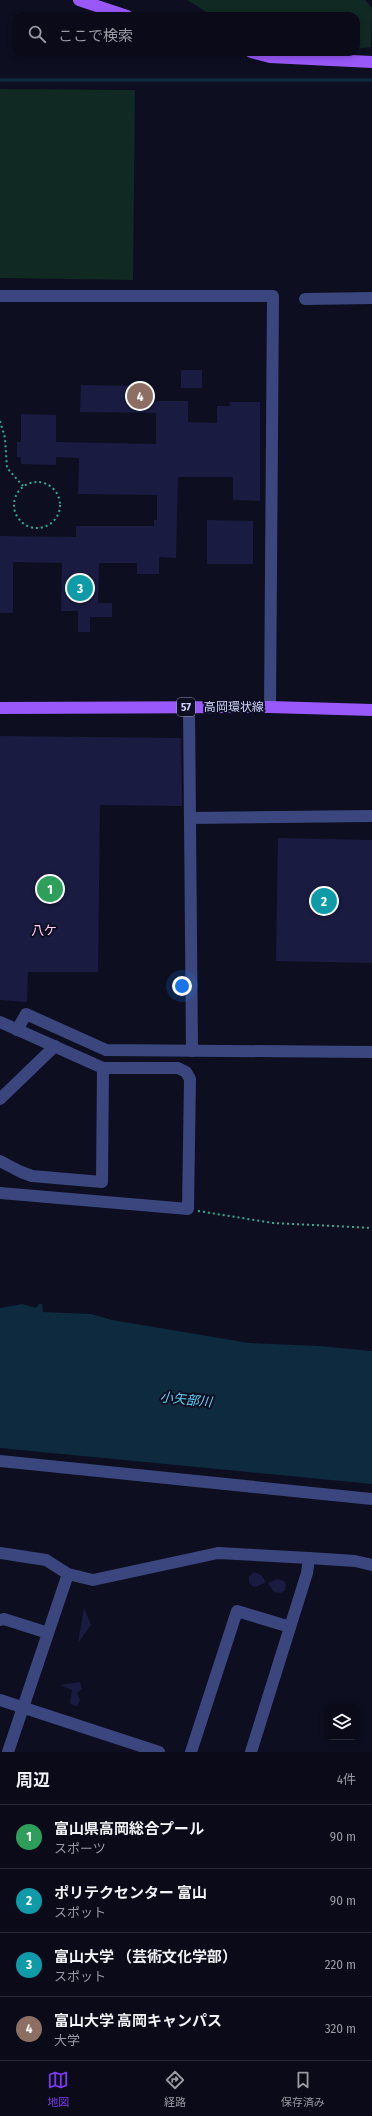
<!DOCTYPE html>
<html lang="ja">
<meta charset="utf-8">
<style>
:root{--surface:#0a0a18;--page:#131321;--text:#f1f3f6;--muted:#999aa2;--line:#2a2b37;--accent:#7c3aed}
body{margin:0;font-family:"Fira Sans Condensed","Noto Sans JP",sans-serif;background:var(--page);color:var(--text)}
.controls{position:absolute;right:12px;bottom:12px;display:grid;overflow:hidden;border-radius:8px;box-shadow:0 2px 6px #0003}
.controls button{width:36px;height:36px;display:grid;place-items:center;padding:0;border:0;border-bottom:1px solid var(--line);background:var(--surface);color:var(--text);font:20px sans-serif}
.you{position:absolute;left:182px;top:986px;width:14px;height:14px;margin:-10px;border:3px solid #fff;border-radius:50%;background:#1a73e8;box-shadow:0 0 0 6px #1a73e833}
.badge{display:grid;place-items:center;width:26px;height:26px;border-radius:50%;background:var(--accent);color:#fff;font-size:13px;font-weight:700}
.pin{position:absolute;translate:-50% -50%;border:2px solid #fff;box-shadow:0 1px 4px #0006}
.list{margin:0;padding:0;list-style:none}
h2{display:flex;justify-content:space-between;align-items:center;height:52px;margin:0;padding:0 16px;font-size:17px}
h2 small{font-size:13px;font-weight:400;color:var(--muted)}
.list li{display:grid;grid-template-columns:26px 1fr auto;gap:12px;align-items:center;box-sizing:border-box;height:64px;padding:0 16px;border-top:1px solid var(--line)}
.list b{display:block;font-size:15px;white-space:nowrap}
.list p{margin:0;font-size:13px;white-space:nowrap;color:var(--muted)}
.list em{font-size:13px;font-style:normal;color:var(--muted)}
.icon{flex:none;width:22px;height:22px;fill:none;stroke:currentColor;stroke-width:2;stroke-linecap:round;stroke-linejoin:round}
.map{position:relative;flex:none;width:372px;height:1752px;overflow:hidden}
.search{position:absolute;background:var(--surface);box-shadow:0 2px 6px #0003;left:12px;right:12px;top:12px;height:44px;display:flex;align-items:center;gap:10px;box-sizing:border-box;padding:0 14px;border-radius:12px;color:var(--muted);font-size:15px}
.sheet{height:308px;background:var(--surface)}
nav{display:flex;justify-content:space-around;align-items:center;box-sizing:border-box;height:56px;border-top:1px solid var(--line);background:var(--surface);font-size:11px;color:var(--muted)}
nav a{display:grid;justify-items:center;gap:2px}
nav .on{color:var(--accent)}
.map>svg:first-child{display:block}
.green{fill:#112923}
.water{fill:#0d2a3f}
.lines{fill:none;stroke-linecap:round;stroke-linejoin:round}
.stream{stroke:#0d2a3f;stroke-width:3.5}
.building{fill:#1a1b40}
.path{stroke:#32ad8a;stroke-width:2;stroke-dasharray:2 3;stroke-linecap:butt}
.minor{stroke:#3a467d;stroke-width:12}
.major{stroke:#9958f9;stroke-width:12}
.labels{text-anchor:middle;stroke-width:4;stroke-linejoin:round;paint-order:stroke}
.shield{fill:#0d0e20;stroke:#9498bb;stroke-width:1}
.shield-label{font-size:11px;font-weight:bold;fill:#ced3fd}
.street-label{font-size:12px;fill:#ced3fd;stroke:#0d0e20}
.neighbourhood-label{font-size:13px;fill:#fdcff7;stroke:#0d0e20}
.water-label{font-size:13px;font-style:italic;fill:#5fd5fa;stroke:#0d0e20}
</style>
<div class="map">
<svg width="372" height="1752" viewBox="0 0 372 1752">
<rect width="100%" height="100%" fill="#0d0e20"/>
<!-- green -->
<g class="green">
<polygon points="187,0 365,0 372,8 371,47 356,49 356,16 213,16"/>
<polygon points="0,89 135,90 133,280 0,278"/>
</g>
<!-- water -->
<polygon class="water" points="22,1304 36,1308 39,1304 42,1304 43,1312 91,1314 112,1320 249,1343 319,1346 372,1351 372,1484 0,1448 0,1308"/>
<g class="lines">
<!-- stream -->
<polyline class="stream" points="0,80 372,80"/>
</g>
<!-- building -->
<g class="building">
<rect x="181" y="370" width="21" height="18"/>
<polygon points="81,385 141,386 140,401 188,401 188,422 217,423 217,406 230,406 229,402 260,402 260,501 233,500 233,477 178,477 176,558 159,557 159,574 137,574 137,563 99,563 98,603 112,603 112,617 90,617 90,632 78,632 78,611 61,611 62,563 13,562 13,613 0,613 0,536 76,537 76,526 154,526 154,520 157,520 157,495 78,494 79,458 56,457 56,465 21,464 21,457 17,457 17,442 21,442 21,414 56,415 56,442 156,444 156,413 80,412"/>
<polygon points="207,520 253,521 253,564 207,564"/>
<polygon points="0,736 181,738 182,806 100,805 98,972 28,972 27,1002 0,1000"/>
<polygon points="278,838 372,840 372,963 276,961"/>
<polygon points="254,1572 261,1575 266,1582 256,1587 252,1586 249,1582 249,1577"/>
<polygon points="277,1579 284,1581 286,1585 285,1590 281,1593 274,1592 268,1583"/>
<polygon points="84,1608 91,1625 78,1643"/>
<polygon points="80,1682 82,1689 77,1693 80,1700 77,1707 70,1703 72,1690 60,1685"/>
</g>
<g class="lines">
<!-- path -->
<g class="path">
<polyline points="0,421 5,438 7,468 23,486"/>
<circle cx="37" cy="505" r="23"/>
<polyline points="198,1211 273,1223 372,1228"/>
</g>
<!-- minor -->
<g class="minor">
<polyline points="0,296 273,296 270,707"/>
<polyline points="305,299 372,298"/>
<polyline points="189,707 192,1051"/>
<polyline points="190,818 372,816"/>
<polyline points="0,1022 103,1068 178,1068 186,1072 190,1079 188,1209 0,1193"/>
<polyline points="17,1030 26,1014 106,1050 372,1052"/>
<polyline points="0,1099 55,1046"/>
<polyline points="0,1161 21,1172 32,1176 102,1182 103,1068"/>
<polyline points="0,1461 372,1499"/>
<polyline points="0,1553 46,1560 68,1574 8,1752"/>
<polyline points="309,1558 355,1561 372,1565"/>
<polyline points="68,1574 93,1580 218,1553 309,1558 307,1573 251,1752"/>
<polyline points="0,1620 4,1619 48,1633"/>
<polyline points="0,1700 159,1752"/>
<polyline points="191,1752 237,1611 290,1627"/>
</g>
<!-- major -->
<g class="major">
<polyline points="79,0 127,16"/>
<polyline points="251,52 270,57 372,62"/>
<polyline points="0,708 270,707 372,710"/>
</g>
</g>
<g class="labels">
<!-- shield labels -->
<rect class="shield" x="177" y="698" width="18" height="18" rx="3"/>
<g class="shield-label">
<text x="186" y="711">57</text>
</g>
<!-- street labels -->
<g class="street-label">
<text x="234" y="711">高岡環状線</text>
</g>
<!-- neighbourhood labels -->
<g class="neighbourhood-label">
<text x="44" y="935">八ケ</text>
</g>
<!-- water labels -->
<g class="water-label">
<text transform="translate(186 1399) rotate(6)" y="5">小矢部川</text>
</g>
</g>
</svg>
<div class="controls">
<button><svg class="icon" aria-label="layers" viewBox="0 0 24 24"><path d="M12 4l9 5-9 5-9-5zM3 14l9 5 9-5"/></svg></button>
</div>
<div class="you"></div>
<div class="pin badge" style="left:50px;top:889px;background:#2e9e5b">1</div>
<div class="pin badge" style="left:324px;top:901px;background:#0f9aa8">2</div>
<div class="pin badge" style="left:80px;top:588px;background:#0f9aa8">3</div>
<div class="pin badge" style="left:140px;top:396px;background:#8d6e63">4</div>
<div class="search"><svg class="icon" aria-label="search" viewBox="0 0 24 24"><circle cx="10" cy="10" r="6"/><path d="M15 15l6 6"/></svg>ここで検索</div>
</div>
<section class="sheet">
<h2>周辺<small>4件</small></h2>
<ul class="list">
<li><span class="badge" style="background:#2e9e5b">1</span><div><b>富山県高岡総合プール</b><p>スポーツ</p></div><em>90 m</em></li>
<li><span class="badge" style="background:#0f9aa8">2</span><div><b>ポリテクセンター 富山</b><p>スポット</p></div><em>90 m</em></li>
<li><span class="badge" style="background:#0f9aa8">3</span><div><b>富山大学 （芸術文化学部）</b><p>スポット</p></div><em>220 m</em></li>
<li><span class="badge" style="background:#8d6e63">4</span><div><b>富山大学 高岡キャンパス</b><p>大学</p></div><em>320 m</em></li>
</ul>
</section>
<nav>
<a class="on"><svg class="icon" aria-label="map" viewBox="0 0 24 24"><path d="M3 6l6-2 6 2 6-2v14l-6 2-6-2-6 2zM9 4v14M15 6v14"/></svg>地図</a>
<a><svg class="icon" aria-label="directions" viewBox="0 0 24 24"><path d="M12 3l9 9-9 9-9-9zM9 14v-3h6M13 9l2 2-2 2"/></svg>経路</a>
<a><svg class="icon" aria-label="saved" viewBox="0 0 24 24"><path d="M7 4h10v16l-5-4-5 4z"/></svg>保存済み</a>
</nav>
